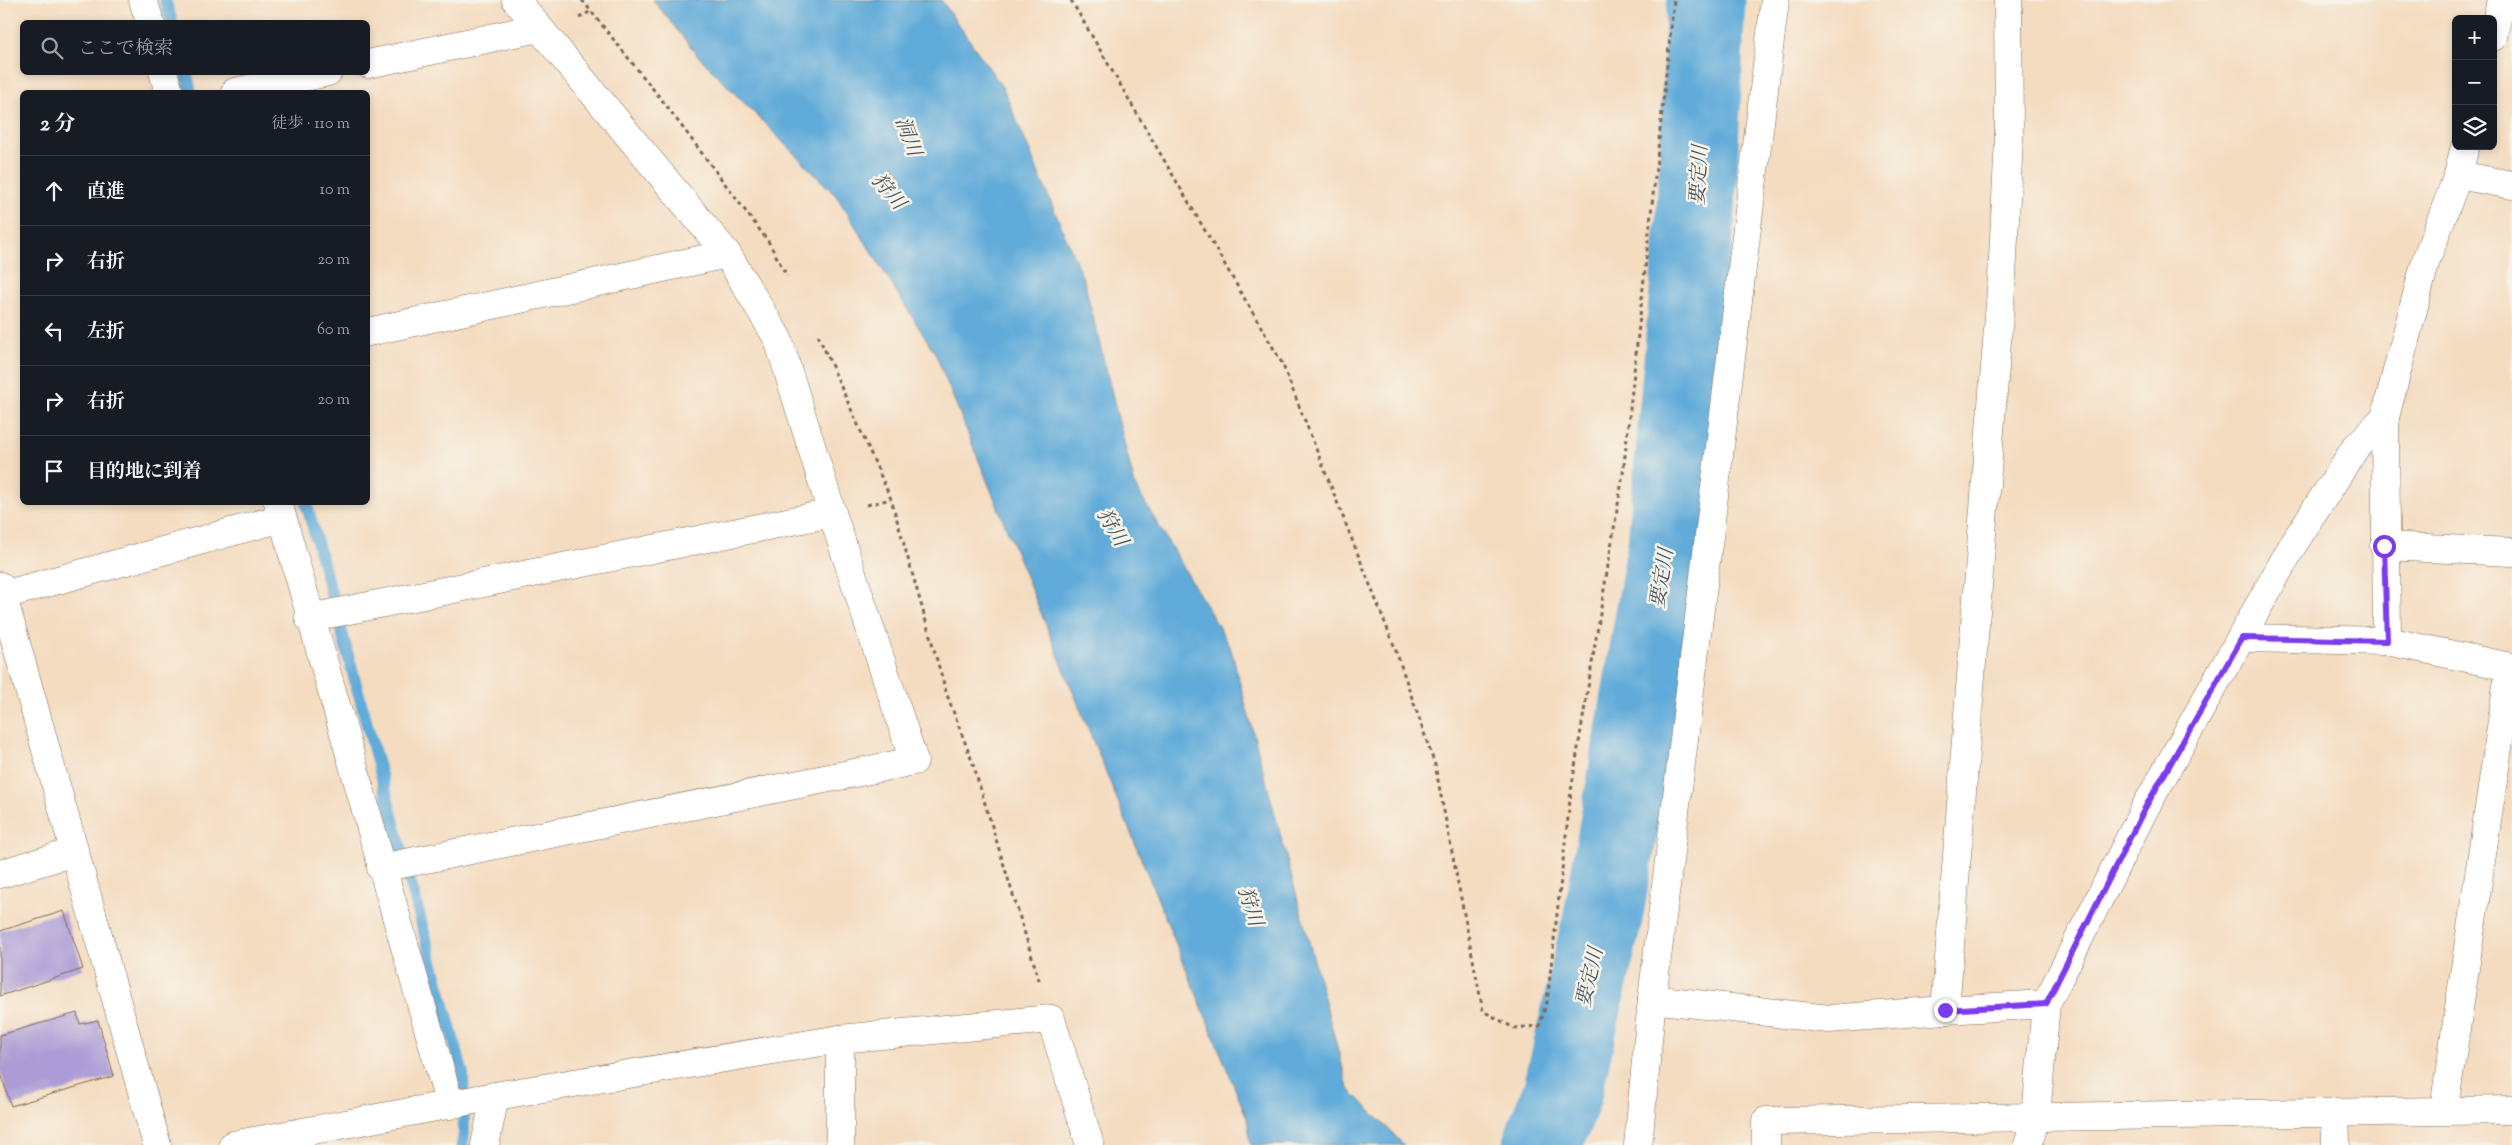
<!DOCTYPE html>
<html lang="ja">
<meta charset="utf-8">
<style>
:root{--surface:#171b24;--page:#242831;--text:#f1f3f6;--muted:#9ea1a6;--line:#363941}
body{margin:0;font-family:"Sorts Mill Goudy","Noto Serif JP",serif;background:var(--page);color:var(--text)}
.controls{position:absolute;right:15px;top:15px;display:grid;overflow:hidden;border-radius:8px;box-shadow:0 2px 8px #0003}
.controls button{width:45px;height:45px;display:grid;place-items:center;padding:0;border:0;border-bottom:1px solid var(--line);background:var(--surface);color:var(--text);font:25px sans-serif}
.stop{position:absolute;width:15px;height:15px;margin:-11px;border:4px solid #7c3aed;border-radius:50%;background:#fff}
.stop.end{background:#7c3aed;border-color:#fff;box-shadow:0 1px 5px #0008}
.list{margin:0;padding:0;list-style:none}
h2{display:flex;justify-content:space-between;align-items:center;height:65px;margin:0;padding:0 20px;font-size:21px}
h2 small{font-size:16px;font-weight:400;color:var(--muted)}
.list li{display:grid;grid-template-columns:32px 1fr auto;gap:15px;align-items:center;box-sizing:border-box;height:70px;padding:0 20px;border-top:1px solid var(--line)}
.list b{display:block;font-size:19px;white-space:nowrap}
.list em{font-size:16px;font-style:normal;color:var(--muted)}
.icon{flex:none;width:28px;height:28px;fill:none;stroke:currentColor;stroke-width:2;stroke-linecap:round;stroke-linejoin:round}
.map{position:relative;flex:none;width:2512px;height:1145px;overflow:hidden}
.search{position:absolute;background:var(--surface);box-shadow:0 2px 8px #0003;left:20px;top:20px;width:350px;height:55px;display:flex;align-items:center;gap:12px;box-sizing:border-box;padding:0 18px;border-radius:8px;color:var(--muted);font-size:19px}
.panel{position:absolute;background:var(--surface);box-shadow:0 2px 8px #0003;left:20px;top:90px;width:350px;height:415px;border-radius:8px}
.map>svg:first-child{display:block}
.water{fill:#61abd9;stroke:#4e6a7c}
.lines{fill:none;stroke-linecap:round;stroke-linejoin:round}
.stream{stroke:#61abd9;stroke-width:12}
.river{stroke:#61abd9;stroke-width:79}
.building{fill:#ab9bd6}
.minor-casing{stroke:#7c6857;stroke-width:29}
.path{stroke:#7c6857;stroke-width:3;stroke-dasharray:4 4;stroke-linecap:butt}
.minor{stroke:#fff;stroke-width:28}
.route{stroke:#7c3aed;stroke-width:6}
.labels{text-anchor:middle;stroke-width:5;stroke-linejoin:round;paint-order:stroke}
.water-label{font-size:20px;font-style:italic;fill:#48575f;stroke:#f7f3e8}
</style>
<div class="map">
<svg width="2512" height="1145" viewBox="0 0 2512 1145">
<rect width="100%" height="100%" fill="#f7f3e8"/>
<filter id="ink" filterUnits="userSpaceOnUse"><feTurbulence type="fractalNoise" baseFrequency=".02" numOctaves="2"/><feDisplacementMap in="SourceGraphic" scale="10" xChannelSelector="R" yChannelSelector="G"/><feConvolveMatrix kernelMatrix="1 2 1 2 8 2 1 2 1" color-interpolation-filters="sRGB"/></filter>
<filter id="wash" filterUnits="userSpaceOnUse"><feTurbulence type="fractalNoise" baseFrequency=".0096" numOctaves="4" result="noise"/><feDisplacementMap in="SourceGraphic" scale="20" xChannelSelector="R" yChannelSelector="G"/><feGaussianBlur stdDeviation="1.12" result="paint"/><feColorMatrix in="noise" values="0 0 0 0 0 0 0 0 0 0 0 0 0 0 0 0 0 1.4 0 .05"/><feComposite in="paint" operator="in"/></filter>
<g filter="url(#wash)">
<rect width="100%" height="100%" fill="#f4dcc0"/>
<!-- water -->
<g class="water">
<polygon points="653,0 941,0 1003,88 1084,281 1135,486 1230,646 1348,1088 1404,1145 1251,1145 1247,1118 935,353 837,197 699,57"/>
<polygon points="1604,912 1562,1145 1522,1145"/>
</g>
<g class="lines">
<!-- stream -->
<g class="stream">
<polyline points="165,0 172,22"/>
<polyline points="186,72 191,92"/>
<polyline points="306,502 463,1074 464,1134 462,1145"/>
</g>
<!-- river -->
<polyline class="river" points="1542,1145 1562,1094 1604,912 1667,545 1696,210 1706,0"/>
</g>
<g id="blocks">
<!-- building -->
<g class="building">
<polygon points="64,911 83,969 0,996 0,931"/>
<polygon points="77,1013 80,1024 98,1020 114,1076 11,1106 0,1070 0,1035"/>
</g>
</g>
</g>
<g filter="url(#ink)">
<use href="#blocks" fill-opacity="0" stroke="#7c6857" stroke-width="1"/>
<g class="lines">
<!-- minor casing -->
<g class="minor-casing">
<g id="minor">
<polyline points="143,0 150,22"/>
<polyline points="2008,0 2009,139 2002,277 1945,1010 2046,1004"/>
<polyline points="2493,37 2501,0"/>
<polyline points="368,64 538,28"/>
<polyline points="163,72 169,92"/>
<polyline points="235,92 328,72"/>
<polyline points="2458,175 2512,185"/>
<polyline points="368,332 727,254"/>
<polyline points="2385,417 2387,641"/>
<polyline points="278,502 450,1105"/>
<polyline points="2384,546 2512,552"/>
<polyline points="0,586 157,1145"/>
<polyline points="0,596 282,518"/>
<polyline points="309,618 832,513"/>
<polyline points="2242,638 2387,641 2510,667 2444,1109"/>
<polyline points="381,868 914,761 832,513 778,339 727,254 516,0"/>
<polyline points="0,874 74,852"/>
<polyline points="1652,999 1829,1019 1945,1010"/>
<polyline points="840,1039 840,1145"/>
<polyline points="2335,1112 2336,1145"/>
<polyline points="233,1145 495,1096 840,1039 1051,1019 1090,1145"/>
<polyline points="485,1145 495,1096"/>
<polyline points="1638,1145 1652,999 1775,0"/>
<polyline points="1766,1145 1766,1121 2512,1110"/>
<polyline points="2028,1145 2036,1116 2046,1004 2145,808 2294,543 2356,447 2385,417 2426,260 2458,175 2465,146"/>
</g>
</g>
<!-- path -->
<g class="path">
<polyline points="582,0 665,104 768,241 787,276"/>
<polyline points="1071,0 1282,363 1395,648 1435,765 1483,1011 1514,1028 1539,1026 1547,1002 1571,791 1623,474 1674,0"/>
<polyline points="579,18 591,11"/>
<polyline points="818,335 891,499 947,695 972,761 1040,983"/>
<polyline points="867,505 891,499"/>
</g>
<!-- minor -->
<use href="#minor" class="minor"/>
</g>
</g>
<g class="lines" filter="url(#ink)">
<!-- route -->
<polyline class="route" points="1945,1010 2046,1004 2145,808 2242,638 2387,641 2384,546"/>
</g>
<g class="labels">
<!-- water labels -->
<g class="water-label">
<text transform="translate(909 136) rotate(70)" y="7">洞川</text>
<text transform="translate(1698 175) rotate(-87)" y="7">要定川</text>
<text transform="translate(889 191) rotate(50)" y="7">狩川</text>
<text transform="translate(1113 527) rotate(59)" y="7">狩川</text>
<text transform="translate(1661 578) rotate(-81)" y="7">要定川</text>
<text transform="translate(1251 906) rotate(72)" y="7">狩川</text>
<text transform="translate(1589 977) rotate(-77)" y="7">要定川</text>
</g>
</g>
</svg>
<div class="controls">
<button>+</button>
<button>−</button>
<button><svg class="icon" aria-label="layers" viewBox="0 0 24 24"><path d="M12 4l9 5-9 5-9-5zM3 14l9 5 9-5"/></svg></button>
</div>
<div class="stop" style="left:2384px;top:546px"></div>
<div class="stop end" style="left:1945px;top:1010px"></div>
<div class="search"><svg class="icon" aria-label="search" viewBox="0 0 24 24"><circle cx="10" cy="10" r="6"/><path d="M15 15l6 6"/></svg>ここで検索</div>
<section class="panel">
<h2>2 分<small>徒歩 · 110 m</small></h2>
<ul class="list">
<li><svg class="icon" aria-label="ahead" viewBox="0 0 24 24"><path d="M12 20V5M6 11l6-6 6 6"/></svg><div><b>直進</b></div><em>10 m</em></li>
<li><svg class="icon" aria-label="right" viewBox="0 0 24 24"><path d="M7 20v-9h11M14 6l5 5-5 5"/></svg><div><b>右折</b></div><em>20 m</em></li>
<li><svg class="icon" aria-label="left" viewBox="0 0 24 24"><path d="M17 20v-9H6M10 6l-5 5 5 5"/></svg><div><b>左折</b></div><em>60 m</em></li>
<li><svg class="icon" aria-label="right" viewBox="0 0 24 24"><path d="M7 20v-9h11M14 6l5 5-5 5"/></svg><div><b>右折</b></div><em>20 m</em></li>
<li><svg class="icon" aria-label="arrive" viewBox="0 0 24 24"><path d="M6 21V4h12l-3 4 3 4H6"/></svg><div><b>目的地に到着</b></div></li>
</ul>
</section>
</div>
